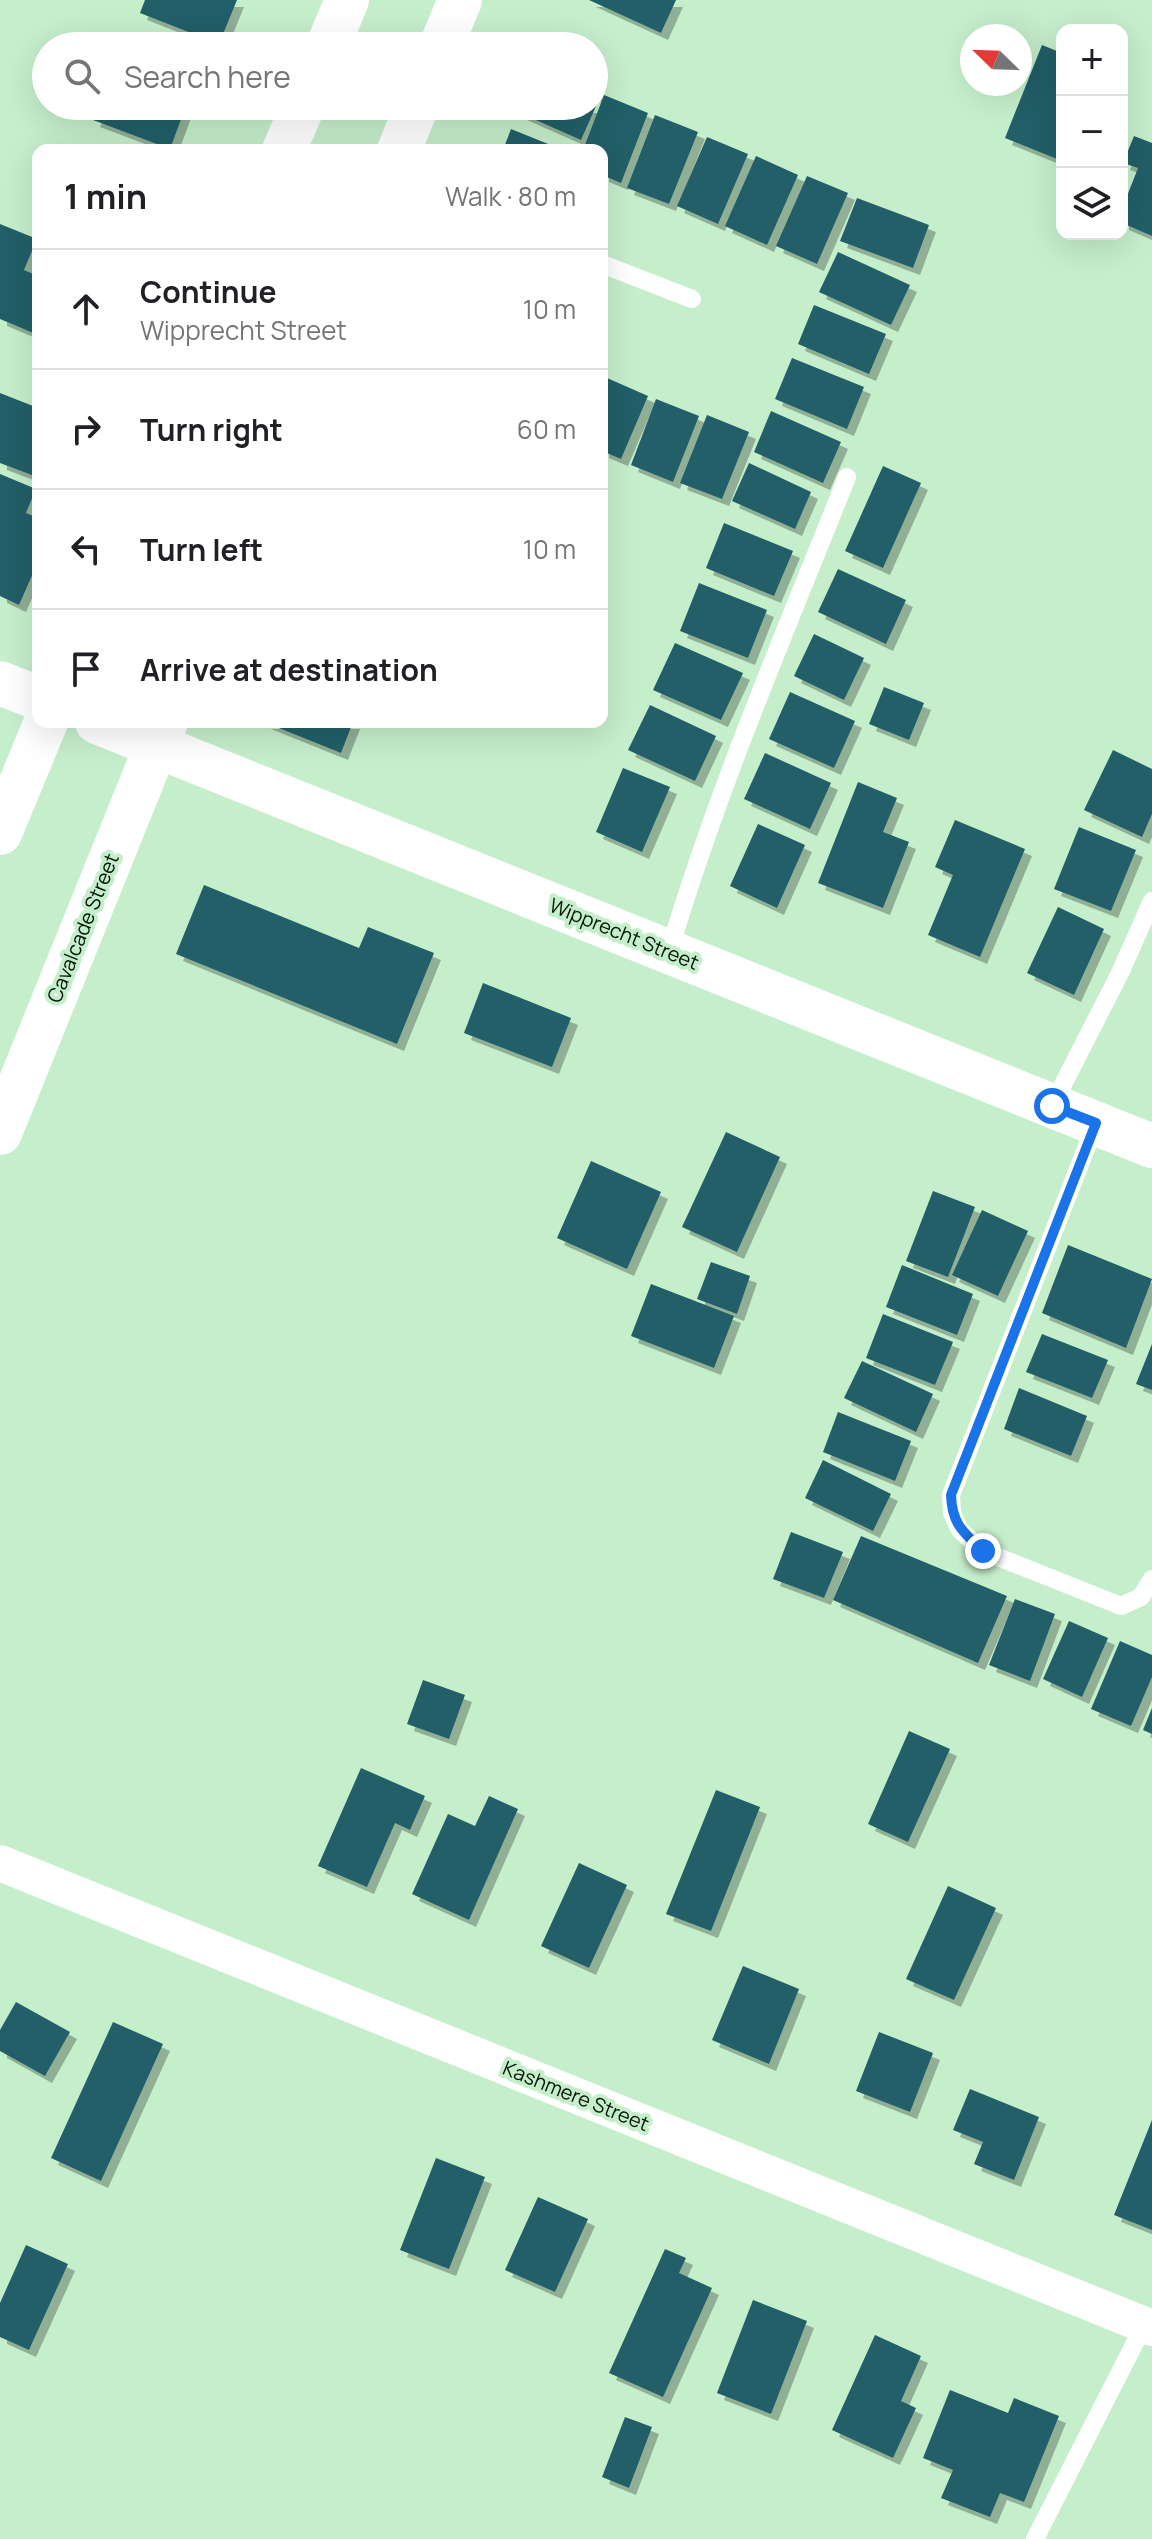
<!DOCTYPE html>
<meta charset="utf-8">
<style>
:root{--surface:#fff;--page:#f2f2f2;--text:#202124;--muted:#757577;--line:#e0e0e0}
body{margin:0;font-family:Manrope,sans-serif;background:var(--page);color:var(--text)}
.controls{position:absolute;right:24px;top:24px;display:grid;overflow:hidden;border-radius:16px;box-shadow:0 8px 32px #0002}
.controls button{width:72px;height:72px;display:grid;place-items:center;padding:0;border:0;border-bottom:2px solid var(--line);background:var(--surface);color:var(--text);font:40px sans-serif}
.compass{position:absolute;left:960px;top:24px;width:72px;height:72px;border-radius:50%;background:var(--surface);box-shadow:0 8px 32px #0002;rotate:293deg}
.stop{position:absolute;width:24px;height:24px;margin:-18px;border:6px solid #1a73e8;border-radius:50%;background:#fff}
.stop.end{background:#1a73e8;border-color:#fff;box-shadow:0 2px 8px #0008}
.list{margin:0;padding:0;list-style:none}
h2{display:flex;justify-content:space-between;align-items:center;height:104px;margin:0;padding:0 32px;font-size:34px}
h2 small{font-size:26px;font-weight:400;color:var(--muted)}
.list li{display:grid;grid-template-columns:52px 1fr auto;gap:24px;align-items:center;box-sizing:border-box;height:120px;padding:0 32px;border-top:2px solid var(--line)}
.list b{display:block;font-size:30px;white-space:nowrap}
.list p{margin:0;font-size:26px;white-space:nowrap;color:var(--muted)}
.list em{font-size:26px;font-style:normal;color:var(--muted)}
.icon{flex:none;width:44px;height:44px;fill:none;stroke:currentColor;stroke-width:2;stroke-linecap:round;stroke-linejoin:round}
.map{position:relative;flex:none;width:1152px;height:2539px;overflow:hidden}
.search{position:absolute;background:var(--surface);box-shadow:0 8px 32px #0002;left:32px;top:32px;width:576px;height:88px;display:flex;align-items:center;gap:20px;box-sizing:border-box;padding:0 28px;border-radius:44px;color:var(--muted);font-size:30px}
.panel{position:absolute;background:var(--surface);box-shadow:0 8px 32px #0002;left:32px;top:144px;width:576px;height:584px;border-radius:16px}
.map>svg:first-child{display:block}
.building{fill:#215e67;filter:url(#shadow)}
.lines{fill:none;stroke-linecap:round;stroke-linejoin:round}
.service{stroke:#fff;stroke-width:18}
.minor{stroke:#fff;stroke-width:36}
.tertiary{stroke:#fff;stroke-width:44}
.secondary{stroke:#fff;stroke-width:44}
.route{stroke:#1a73e8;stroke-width:10}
.labels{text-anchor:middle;stroke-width:8;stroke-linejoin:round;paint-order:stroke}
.street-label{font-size:20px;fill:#07160a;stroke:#c5eecb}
</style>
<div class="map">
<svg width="1152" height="2539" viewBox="0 0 1152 2539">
<defs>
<filter id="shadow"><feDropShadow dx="7" dy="7" stdDeviation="0" flood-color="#0004"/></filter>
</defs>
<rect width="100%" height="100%" fill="#c5eecb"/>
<!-- building -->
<g class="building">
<polygon points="145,0 237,0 219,44 140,13"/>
<polygon points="589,0 676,0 661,33"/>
<polygon points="1042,45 1062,53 1062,161 1005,138"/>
<polygon points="594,92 601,95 581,140 520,113 524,106 594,106"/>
<polygon points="604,95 648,113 621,183 602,175 602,150 583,150"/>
<polygon points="99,106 186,106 170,149 93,120"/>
<polygon points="655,115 698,132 669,204 627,188"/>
<polygon points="511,129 563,150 503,150"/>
<polygon points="1134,136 1152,143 1152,236 1122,223 1122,209 1138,168 1123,163"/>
<polygon points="707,137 748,154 718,224 677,206"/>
<polygon points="756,156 798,175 767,245 725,226"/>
<polygon points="807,176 848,193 817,264 776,246"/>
<polygon points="857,198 929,225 913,268 840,241"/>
<polygon points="0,224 37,239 24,270 38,276 38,335 0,319"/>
<polygon points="838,252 910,285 891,325 819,292"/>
<polygon points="814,305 886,334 869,374 798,344"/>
<polygon points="792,358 864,387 847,429 775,399"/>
<polygon points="607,378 648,396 621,459 602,451 602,391"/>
<polygon points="0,393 38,408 37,477 0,463"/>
<polygon points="656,399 699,416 673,482 631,465"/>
<polygon points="771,411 841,442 823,483 754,452"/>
<polygon points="707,415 749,432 722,499 680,483"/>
<polygon points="749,463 811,492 795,529 732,501"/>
<polygon points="883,466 921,483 883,568 845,551"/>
<polygon points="0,474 36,489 26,513 38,518 38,562 19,605 0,596"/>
<polygon points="724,523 793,551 774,596 706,568"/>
<polygon points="838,569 906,600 886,644 818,612"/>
<polygon points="699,583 767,610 748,658 680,631"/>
<polygon points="814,634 864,658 844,700 794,676"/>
<polygon points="675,643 743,673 721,720 653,690"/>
<polygon points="884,687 924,703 909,740 869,724"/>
<polygon points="790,692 855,721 834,768 769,739"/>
<polygon points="650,705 716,736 695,781 628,750"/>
<polygon points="264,722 353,722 341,753"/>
<polygon points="1113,750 1152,769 1152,814 1142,837 1084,810"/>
<polygon points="765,753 831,783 810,829 744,799"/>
<polygon points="623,768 670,787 642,852 596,832"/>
<polygon points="858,782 897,798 883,832 909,842 883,908 818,883"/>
<polygon points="955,820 1025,849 980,957 928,935 953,875 935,867"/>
<polygon points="758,824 805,845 777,908 730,886"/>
<polygon points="1079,827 1136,850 1111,911 1054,889"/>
<polygon points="204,885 359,948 368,927 434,953 397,1044 176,954"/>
<polygon points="1058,907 1104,929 1074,995 1027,973"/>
<polygon points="483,983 571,1018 552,1067 464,1033"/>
<polygon points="726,1132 780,1157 737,1252 682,1227"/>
<polygon points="591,1161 661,1192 627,1269 557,1238"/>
<polygon points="933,1191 975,1207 948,1277 906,1261"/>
<polygon points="982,1210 1028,1231 998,1296 952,1275"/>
<polygon points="1068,1245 1152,1279 1126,1348 1042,1313"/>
<polygon points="711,1262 750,1276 737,1314 697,1299"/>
<polygon points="902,1265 973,1294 957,1335 886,1307"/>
<polygon points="651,1284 734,1316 714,1368 631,1336"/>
<polygon points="883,1314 953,1342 935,1385 866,1358"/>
<polygon points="1042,1334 1108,1360 1092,1398 1026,1372"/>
<polygon points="1152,1344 1152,1390 1136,1384"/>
<polygon points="862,1361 933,1394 916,1432 844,1398"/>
<polygon points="1019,1388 1087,1416 1071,1456 1004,1429"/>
<polygon points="838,1412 911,1441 895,1481 823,1452"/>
<polygon points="823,1460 891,1494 873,1531 805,1498"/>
<polygon points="791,1532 843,1552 824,1598 773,1579"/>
<polygon points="861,1536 1007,1596 978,1663 833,1600"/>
<polygon points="1015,1599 1055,1614 1030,1681 989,1665"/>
<polygon points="1069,1621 1108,1638 1082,1697 1043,1679"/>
<polygon points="1120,1641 1152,1655 1152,1677 1131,1726 1091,1709"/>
<polygon points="423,1680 465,1695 449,1739 407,1724"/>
<polygon points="1152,1708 1152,1734 1143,1730"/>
<polygon points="909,1731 950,1749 908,1842 868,1824"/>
<polygon points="361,1768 425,1796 410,1830 395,1823 367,1887 318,1866"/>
<polygon points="716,1790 760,1807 711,1931 666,1914"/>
<polygon points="489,1796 518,1809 469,1920 412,1894 448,1814 475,1826"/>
<polygon points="579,1863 627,1885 589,1968 541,1946"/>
<polygon points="948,1886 996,1908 954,2000 906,1979"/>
<polygon points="743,1966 799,1989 769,2064 712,2040"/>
<polygon points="16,2002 70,2032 45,2076 0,2051 0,2030"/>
<polygon points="113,2022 163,2044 101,2181 51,2158"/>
<polygon points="879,2032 933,2053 910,2112 856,2091"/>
<polygon points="970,2089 1039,2117 1014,2180 974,2164 983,2142 953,2130"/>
<polygon points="1152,2120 1152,2230 1114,2215"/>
<polygon points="436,2158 485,2177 449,2269 400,2250"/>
<polygon points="538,2197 588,2219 555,2292 505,2270"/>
<polygon points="26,2245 68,2264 29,2350 0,2337 0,2303"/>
<polygon points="665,2249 686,2258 679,2273 712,2288 663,2397 609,2373"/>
<polygon points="753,2300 807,2321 771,2414 717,2393"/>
<polygon points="875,2335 921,2356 901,2401 916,2408 893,2458 832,2430"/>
<polygon points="950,2390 1008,2413 1014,2398 1059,2416 1024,2502 1000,2493 990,2517 941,2498 953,2470 923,2458"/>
<polygon points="625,2417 652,2427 629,2488 602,2477"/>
</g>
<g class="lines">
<!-- service -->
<g class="service">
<polyline points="602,264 692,299"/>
<path d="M669,952c48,-162 116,-319 178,-475"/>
<polyline points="1052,1106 1120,973 1152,901"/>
<polyline points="1096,1123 951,1495 952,1513 960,1530 983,1551 1121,1606 1141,1597 1152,1579"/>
<polyline points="1035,2539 1144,2325"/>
</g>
<!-- minor -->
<polyline class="minor" points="0,1863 1152,2328"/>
<!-- tertiary -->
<g class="tertiary">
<polyline points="0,683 38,698"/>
<polyline points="97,722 1152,1146"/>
</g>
<!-- secondary -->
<g class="secondary">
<polyline points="328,46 347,0"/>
<polyline points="441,46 460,0"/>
<polyline points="284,150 303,106"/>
<polyline points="399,150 417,106"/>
<polyline points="0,833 46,722"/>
<polyline points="0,1133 166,722"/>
</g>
</g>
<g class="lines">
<!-- route -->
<path class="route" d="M983,1551c-20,-19 -31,-27 -32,-56l145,-372 -44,-17"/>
</g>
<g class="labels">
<!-- street labels -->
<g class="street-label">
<text transform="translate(83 928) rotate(-68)" y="7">Cavalcade Street</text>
<text transform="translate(624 934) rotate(22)" y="7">Wipprecht Street</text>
<text transform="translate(576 2096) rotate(22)" y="7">Kashmere Street</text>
</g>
</g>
</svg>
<div class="controls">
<button>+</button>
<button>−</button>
<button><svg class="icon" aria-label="layers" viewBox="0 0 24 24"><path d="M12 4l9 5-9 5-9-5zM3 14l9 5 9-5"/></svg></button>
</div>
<svg class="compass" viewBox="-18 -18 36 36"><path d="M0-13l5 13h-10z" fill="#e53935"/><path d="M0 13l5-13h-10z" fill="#757577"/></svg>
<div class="stop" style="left:1052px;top:1106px"></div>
<div class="stop end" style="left:983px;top:1551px"></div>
<div class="search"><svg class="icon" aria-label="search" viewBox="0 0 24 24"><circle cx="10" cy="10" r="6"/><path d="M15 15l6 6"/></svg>Search here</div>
<section class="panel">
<h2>1 min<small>Walk · 80 m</small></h2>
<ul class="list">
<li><svg class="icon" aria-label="ahead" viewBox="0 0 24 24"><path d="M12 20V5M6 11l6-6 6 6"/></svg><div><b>Continue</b><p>Wipprecht Street</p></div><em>10 m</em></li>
<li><svg class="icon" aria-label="right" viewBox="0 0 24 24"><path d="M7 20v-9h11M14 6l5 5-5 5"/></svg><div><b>Turn right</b></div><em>60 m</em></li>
<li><svg class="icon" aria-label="left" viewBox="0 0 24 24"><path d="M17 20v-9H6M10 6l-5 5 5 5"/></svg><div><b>Turn left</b></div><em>10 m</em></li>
<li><svg class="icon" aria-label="arrive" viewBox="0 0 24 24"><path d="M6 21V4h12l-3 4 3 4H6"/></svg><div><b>Arrive at destination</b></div></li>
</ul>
</section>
</div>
